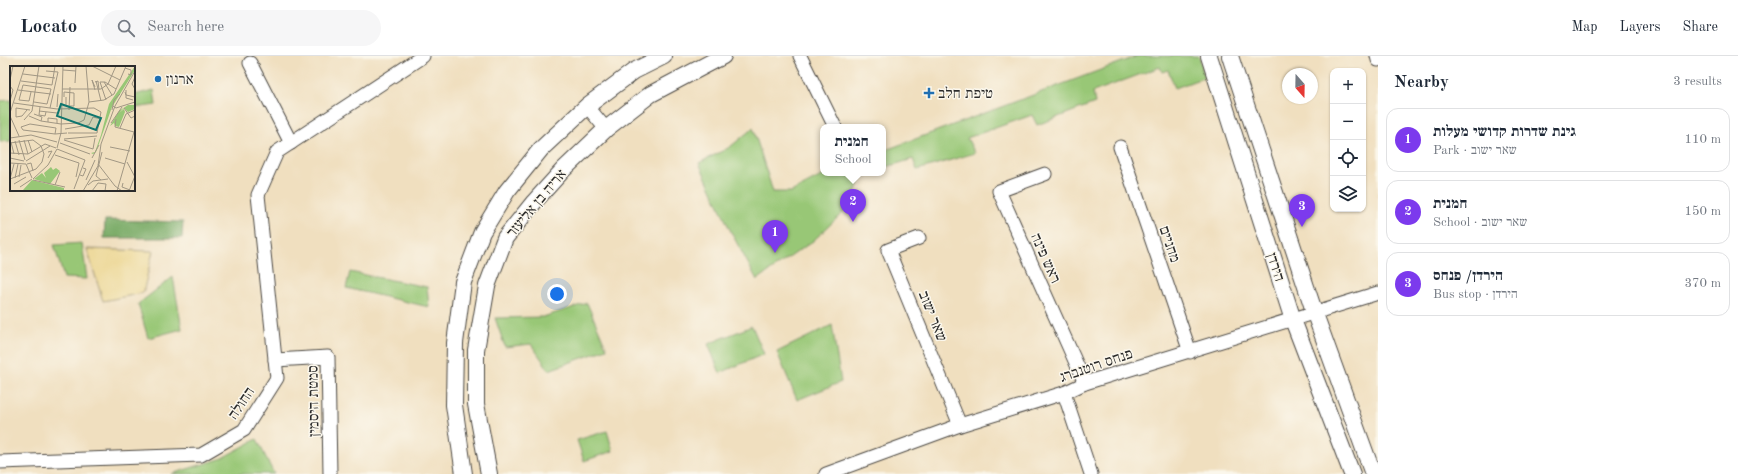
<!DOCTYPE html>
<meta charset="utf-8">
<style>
:root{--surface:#fff;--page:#f6f6f7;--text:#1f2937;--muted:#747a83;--line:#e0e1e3;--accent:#7c3aed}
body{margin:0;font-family:"Old Standard TT","Frank Ruhl Libre",serif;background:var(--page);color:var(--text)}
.controls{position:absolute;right:12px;top:12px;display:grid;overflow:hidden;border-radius:8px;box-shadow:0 1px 3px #0004}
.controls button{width:36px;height:36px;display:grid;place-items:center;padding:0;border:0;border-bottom:1px solid var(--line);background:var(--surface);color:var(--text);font:20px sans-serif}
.compass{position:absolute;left:1282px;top:12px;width:36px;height:36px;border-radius:50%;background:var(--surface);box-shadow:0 1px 3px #0004;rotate:160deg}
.you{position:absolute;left:557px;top:238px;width:14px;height:14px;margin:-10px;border:3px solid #fff;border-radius:50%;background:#1a73e8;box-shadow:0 0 0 6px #1a73e833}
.badge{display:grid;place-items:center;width:26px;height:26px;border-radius:50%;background:var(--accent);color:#fff;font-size:13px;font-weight:700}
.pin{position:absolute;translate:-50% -33px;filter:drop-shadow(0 1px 2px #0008)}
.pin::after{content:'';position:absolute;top:21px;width:14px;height:12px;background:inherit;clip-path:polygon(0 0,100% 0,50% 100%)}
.popup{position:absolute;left:820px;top:68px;width:66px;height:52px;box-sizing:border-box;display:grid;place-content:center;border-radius:8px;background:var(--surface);filter:drop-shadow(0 1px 3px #0005);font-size:13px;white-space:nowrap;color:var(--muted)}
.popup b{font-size:15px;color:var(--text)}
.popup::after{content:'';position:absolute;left:50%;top:100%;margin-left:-8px;border:8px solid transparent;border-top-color:var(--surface)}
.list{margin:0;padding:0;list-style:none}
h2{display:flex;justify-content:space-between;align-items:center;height:52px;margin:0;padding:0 16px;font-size:17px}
h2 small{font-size:13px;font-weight:400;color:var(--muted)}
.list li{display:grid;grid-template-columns:26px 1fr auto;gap:12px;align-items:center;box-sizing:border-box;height:64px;margin:0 8px 8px;padding:0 8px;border:1px solid var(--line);border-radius:12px}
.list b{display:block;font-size:15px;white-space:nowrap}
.list p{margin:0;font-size:13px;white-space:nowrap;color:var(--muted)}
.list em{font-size:13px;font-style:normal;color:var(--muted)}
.icon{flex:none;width:22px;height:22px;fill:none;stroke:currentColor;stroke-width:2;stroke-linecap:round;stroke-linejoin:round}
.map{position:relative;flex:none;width:1378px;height:418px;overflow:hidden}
header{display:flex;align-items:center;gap:24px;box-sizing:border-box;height:56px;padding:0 20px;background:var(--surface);border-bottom:1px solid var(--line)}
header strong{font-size:19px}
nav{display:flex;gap:22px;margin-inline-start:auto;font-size:14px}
.search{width:280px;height:36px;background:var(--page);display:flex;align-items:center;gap:10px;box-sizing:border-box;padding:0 14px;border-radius:22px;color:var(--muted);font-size:15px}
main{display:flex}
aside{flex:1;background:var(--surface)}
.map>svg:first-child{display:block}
.green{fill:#98c776;stroke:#627950}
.forest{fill:#7aac67;stroke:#526c49}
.sand{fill:#eeda9e;stroke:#8c8264}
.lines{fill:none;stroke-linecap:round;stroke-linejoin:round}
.minor-casing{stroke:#494641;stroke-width:15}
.tertiary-casing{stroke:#494641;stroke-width:18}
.minor{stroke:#fff;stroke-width:13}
.tertiary{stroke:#fff;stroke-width:16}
.poi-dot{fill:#1f6fb2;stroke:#fbf7ec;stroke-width:1.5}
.labels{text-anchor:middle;stroke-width:3;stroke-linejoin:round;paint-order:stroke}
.poi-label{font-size:15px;fill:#2b2b2b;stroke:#fbf7ec;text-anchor:start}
.street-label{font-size:15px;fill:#2b2b2b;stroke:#fbf7ec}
.inset-road{fill:none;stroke:#a19784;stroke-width:1}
.view{fill:#0f766e;fill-opacity:0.15;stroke:#0f766e;stroke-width:2}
.inset-edge{fill:none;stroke:#2b2b2b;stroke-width:2}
</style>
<header>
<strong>Locato</strong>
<div class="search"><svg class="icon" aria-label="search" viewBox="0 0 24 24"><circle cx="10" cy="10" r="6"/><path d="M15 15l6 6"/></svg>Search here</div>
<nav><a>Map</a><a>Layers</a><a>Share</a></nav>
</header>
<main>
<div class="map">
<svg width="1378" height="418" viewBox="0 0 1378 418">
<rect width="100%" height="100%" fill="#fbf7ec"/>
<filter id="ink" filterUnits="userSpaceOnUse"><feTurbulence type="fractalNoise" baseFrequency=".025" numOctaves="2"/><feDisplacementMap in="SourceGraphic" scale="8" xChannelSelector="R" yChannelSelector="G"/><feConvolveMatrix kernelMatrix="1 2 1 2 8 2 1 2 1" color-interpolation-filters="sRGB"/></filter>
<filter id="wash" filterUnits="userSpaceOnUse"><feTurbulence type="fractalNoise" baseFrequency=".012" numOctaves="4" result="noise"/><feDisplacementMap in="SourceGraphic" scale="16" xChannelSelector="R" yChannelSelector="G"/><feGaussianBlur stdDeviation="0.9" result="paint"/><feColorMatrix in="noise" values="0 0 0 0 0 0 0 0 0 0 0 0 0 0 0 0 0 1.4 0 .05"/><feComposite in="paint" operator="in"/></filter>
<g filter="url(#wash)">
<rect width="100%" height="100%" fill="#f0dfbf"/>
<!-- green -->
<g class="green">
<polygon points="1138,0 1199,0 1205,21 1175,32 1168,14 1162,16 1160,11 1093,36 1095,47 1037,69 1032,59 967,82 975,97 917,114 913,103 883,112 883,95"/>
<polygon points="154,34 156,49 134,52 134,39"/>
<polygon points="11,44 11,85 0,86 0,45"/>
<polygon points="753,72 773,136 791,136 827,117 867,117 861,119 852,148 813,185 757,224 732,178 699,107 730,91"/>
<polygon points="82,187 87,223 64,222 54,189"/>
<polygon points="350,216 427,231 429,251 346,232"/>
<polygon points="173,221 182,273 148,282 138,248"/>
<polygon points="587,247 607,293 549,314 531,288 505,291 495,262 543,261"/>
<polygon points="832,269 841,326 797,344 777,296"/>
<polygon points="752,270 764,298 720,317 708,288"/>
<polygon points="607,375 613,395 584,405 577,384"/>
<polygon points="257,383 274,418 171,418 220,403"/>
</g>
<!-- forest -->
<polygon class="forest" points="105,164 183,166 182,182 104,182"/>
<!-- sand -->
<polygon class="sand" points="87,193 153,195 143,237 103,245"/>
</g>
<g filter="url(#ink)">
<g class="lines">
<!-- minor casing -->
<g class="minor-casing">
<g id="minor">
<polyline points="800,0 835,71"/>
<polyline points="1377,0 1378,4"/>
<polyline points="250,7 291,87"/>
<polyline points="587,50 606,73"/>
<polyline points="1120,91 1190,296"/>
<polyline points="1045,118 999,135 1085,327"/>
<polyline points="919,182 888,194 960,369"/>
<polyline points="275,304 328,301 330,418"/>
<polyline points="1064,337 1091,418"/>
<polyline points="0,406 201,399 244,374 277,322 258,139 277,96 423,0"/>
<polyline points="826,418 960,369 1064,337 1085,327 1378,237"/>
</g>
</g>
<!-- tertiary casing -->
<g class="tertiary-casing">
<g id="tertiary">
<polyline points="1209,0 1293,264 1352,418"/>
<polyline points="1230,0 1315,258 1373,418"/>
<polyline points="464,418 454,349 455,287 463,226 482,176 507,135 541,93 587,50 634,15 664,0"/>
<polyline points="489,418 476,348 476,294 487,230 505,182 534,146 563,114 606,73 651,38 723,0"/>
</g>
</g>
<!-- minor -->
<use href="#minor" class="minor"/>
<!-- tertiary -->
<use href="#tertiary" class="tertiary"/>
</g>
</g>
<!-- markers -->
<g class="poi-dot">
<circle cx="158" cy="23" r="4"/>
<path d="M927 31h4v4h4v4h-4v4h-4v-4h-4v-4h4z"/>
</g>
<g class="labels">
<!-- poi labels -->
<g class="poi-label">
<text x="166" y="28">ארנון</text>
<text x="938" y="42">טיפת חלב</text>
</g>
<!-- street labels -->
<g class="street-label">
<text transform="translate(536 147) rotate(-50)" y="5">אריה בן אליעזר</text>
<text transform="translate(1170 188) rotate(71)" y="5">מחניים</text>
<text transform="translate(1046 202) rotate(66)" y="5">ראש פינה</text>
<text transform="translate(1276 211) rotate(72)" y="5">הירדן</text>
<text transform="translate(933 260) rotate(68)" y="5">שאר ישוב</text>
<text transform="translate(1096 309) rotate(-19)" y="5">פנחס רוטנברג</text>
<text transform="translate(313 345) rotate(-91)" y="5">סמטת היסמין</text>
<text transform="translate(241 347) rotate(-56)" y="5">החולה</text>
</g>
</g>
<!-- overview -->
<g transform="translate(10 10)">
<rect width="125" height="125" fill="#f0dfbf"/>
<path d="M125,0v4l-23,37 -16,45 -3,2 -2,-1 4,-1 6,-17 8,-31zM118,39h7v4l-7,3 -4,-4 -5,5 5,-4 1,3 -6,15 -4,-1 -1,-3 -4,3 9,-15zM41,101l2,3 3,-2 4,3 -10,13 -16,-5 8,-6 4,5 -2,-5zM22,114l32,8v3l-41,-1z" fill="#98c776"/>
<path class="inset-road" d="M82,0l28,14M115,2l6,2v5l-3,-1M53,4l13,1M36,5l12,1 -8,36M13,8l32,4M125,11l-3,7 3,5M0,14l3,-14M11,15l31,4 3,-19M86,15l5,20M85,16l3,-1 1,9M94,16l8,13M65,17l1,-17M0,20l3,4 -3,11M85,21l-3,-7 3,10M52,23h39l7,-5 8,-18M8,24l33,4M116,24v8l7,2M21,26l-2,9 -10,-1 4,-15 28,4 -4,15 -13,-2M115,26l1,3 9,2M54,31v-5l10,1v13h-8v-9M96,34l-6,-18h5l11,7M79,36l15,-2 10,-6 12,-28M4,37l43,6 37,-1 7,4 -4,21h-29M103,40l3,2 19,-6M30,41l-1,8 6,1 1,-4M47,41l1,-13M114,42l7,10 4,-2M17,44l-5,6 -6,1v-9l14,2M59,44l1,-23M102,44l2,-10 6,-6M29,45l18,2M0,47l15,-47M24,48l8,3 -1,4M0,50l9,20M19,50l12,5 20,3 17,-1 6,-3 5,-18 -3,-36M106,53l-1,8 19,5 -17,59M14,54l8,-9 7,-45M38,56v-4l9,1v4M101,57l11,-16M110,62l6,-14 9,-4M55,63l24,-4 4,-8 8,2M45,68l1,-6 -26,-4 -9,3 2,3 32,4 12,-1M0,72l21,-3 26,7M54,73l33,-3M9,74l6,20M14,74l4,14M18,74l4,12M54,74l29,9 2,-11M5,75l4,14M1,76l3,12M0,77l23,-3 8,6 3,8 -2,8 -6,7 -26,10M50,77l30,11M100,81l20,4M47,82l4,-15 2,-67M47,83l28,11 -11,29M0,87l18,1 17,-10 11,4M45,89l24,8 -3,14M0,92l14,3M38,92l4,-7 -4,1M82,92l7,-13M95,92l20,6M16,95l24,-15M117,96l8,15M0,97l16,1M16,98l6,14M17,98l4,-1 2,8M88,98l17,22 7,5M70,109l3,1 3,-7 -3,-1M9,111l2,-12M5,112l3,-14M0,113l4,-15M23,113l15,-14 9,-16M23,114l32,7M76,114l9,-20M91,114l-5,-4 6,-24M113,117l-1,4 8,3M4,118l12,-7M45,119l5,-13M78,119l5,-4 15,-2M10,121l12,-8M73,125l15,-25 3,-22 14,-38 20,-35M82,125l6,-8 8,1 -1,7M119,125l6,-15"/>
<path class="view" d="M51,38l40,14 -5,12 -39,-14z"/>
<rect width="125" height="125" class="inset-edge"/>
</g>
</svg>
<div class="controls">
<button>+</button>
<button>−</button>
<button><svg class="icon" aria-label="locate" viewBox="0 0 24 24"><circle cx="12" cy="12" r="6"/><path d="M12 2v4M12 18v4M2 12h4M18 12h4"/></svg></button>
<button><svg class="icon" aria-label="layers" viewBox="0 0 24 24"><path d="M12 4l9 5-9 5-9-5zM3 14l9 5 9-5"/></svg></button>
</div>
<svg class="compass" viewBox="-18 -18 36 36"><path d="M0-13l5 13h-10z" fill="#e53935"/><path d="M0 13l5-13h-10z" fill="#747a83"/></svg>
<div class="you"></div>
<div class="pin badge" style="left:775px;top:197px">1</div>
<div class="pin badge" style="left:853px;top:166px">2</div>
<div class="popup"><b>חמנית</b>School</div>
<div class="pin badge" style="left:1302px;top:171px">3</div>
</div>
<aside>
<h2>Nearby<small>3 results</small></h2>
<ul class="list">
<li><span class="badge">1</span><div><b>גינת שדרות קדושי מעלות</b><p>Park · שאר ישוב</p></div><em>110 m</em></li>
<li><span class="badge">2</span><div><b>חמנית</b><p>School · שאר ישוב</p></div><em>150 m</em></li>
<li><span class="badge">3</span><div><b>הירדן/ פנחס</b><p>Bus stop · הירדן</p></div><em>370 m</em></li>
</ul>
</aside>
</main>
